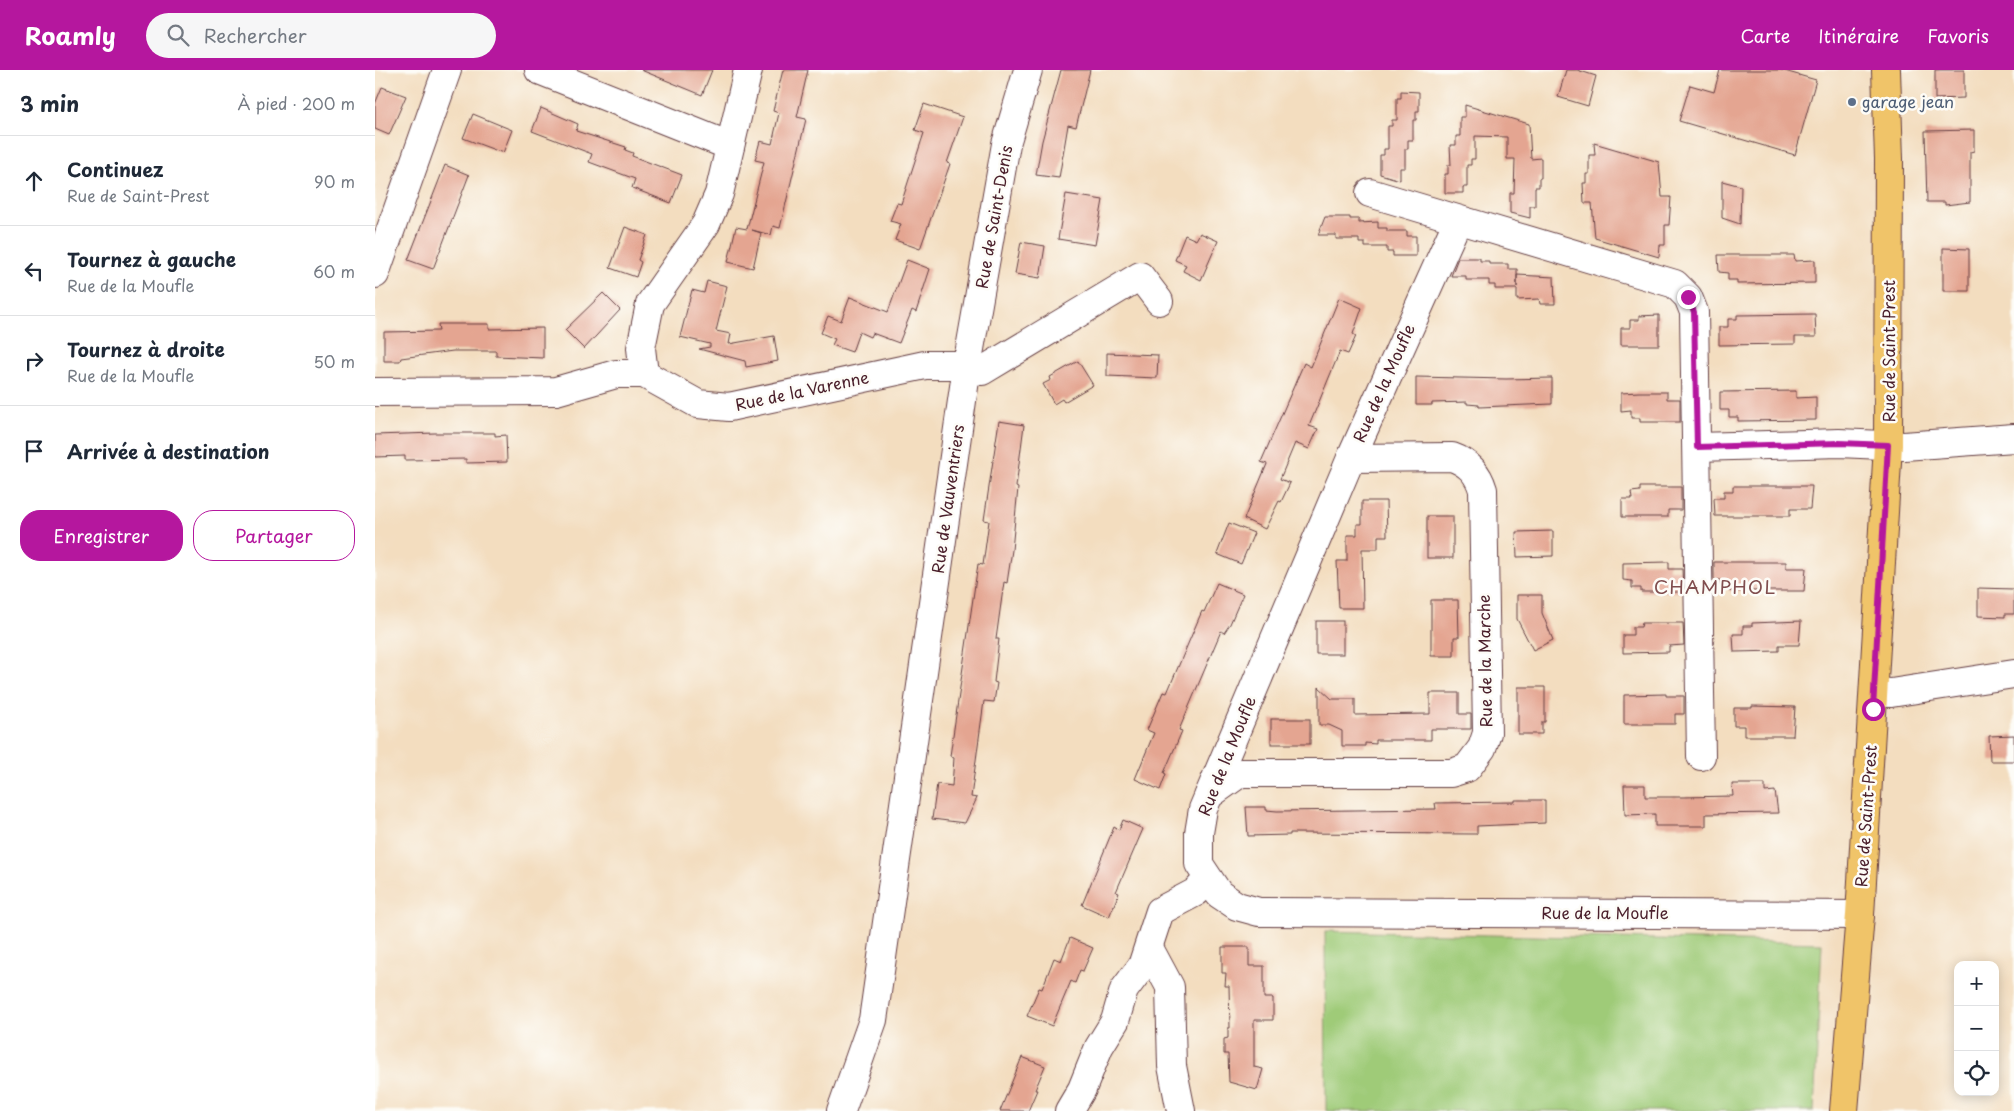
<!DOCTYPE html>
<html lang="fr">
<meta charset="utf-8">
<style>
:root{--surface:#fff;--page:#f6f6f7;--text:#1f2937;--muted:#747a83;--line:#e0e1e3;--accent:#b5179e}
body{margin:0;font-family:"Playpen Sans",sans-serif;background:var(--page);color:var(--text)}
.controls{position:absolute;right:15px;bottom:15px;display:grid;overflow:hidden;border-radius:10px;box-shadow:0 2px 12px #0003}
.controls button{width:45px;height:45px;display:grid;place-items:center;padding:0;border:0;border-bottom:1px solid var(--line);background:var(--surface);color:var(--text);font:25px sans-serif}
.stop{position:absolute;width:15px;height:15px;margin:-11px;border:4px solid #b5179e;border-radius:50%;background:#fff}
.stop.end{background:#b5179e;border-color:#fff;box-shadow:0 1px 5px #0008}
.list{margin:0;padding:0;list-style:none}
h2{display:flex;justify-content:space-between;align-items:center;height:65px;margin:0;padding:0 20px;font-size:21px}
h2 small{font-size:16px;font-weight:400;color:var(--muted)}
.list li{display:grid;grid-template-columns:32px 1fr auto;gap:15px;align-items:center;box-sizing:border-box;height:90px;padding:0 20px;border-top:1px solid var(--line)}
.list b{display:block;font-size:19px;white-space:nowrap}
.list p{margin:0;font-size:16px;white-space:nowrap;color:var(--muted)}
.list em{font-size:16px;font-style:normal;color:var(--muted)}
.actions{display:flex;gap:10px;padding:15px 20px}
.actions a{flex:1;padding:11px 0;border:1px solid var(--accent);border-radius:20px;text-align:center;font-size:18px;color:var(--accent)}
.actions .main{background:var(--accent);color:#fff}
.icon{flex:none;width:28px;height:28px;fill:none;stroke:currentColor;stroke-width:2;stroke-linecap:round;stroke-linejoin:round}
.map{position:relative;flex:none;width:1639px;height:1041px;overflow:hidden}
header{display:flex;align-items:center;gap:30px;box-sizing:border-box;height:70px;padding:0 25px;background:var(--accent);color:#fff}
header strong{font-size:24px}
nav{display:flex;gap:28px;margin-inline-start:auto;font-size:18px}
.search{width:350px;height:45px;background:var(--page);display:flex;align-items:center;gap:12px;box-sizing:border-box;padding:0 18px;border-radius:28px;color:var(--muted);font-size:19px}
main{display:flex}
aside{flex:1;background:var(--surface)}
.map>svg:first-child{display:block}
.green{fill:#9fcb78;stroke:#747552}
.building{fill:#e4a591}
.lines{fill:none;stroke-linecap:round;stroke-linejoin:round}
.minor-casing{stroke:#633c41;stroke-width:30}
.major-casing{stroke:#633c41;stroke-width:30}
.minor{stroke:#fff;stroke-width:28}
.major{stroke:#f0c469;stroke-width:28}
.route{stroke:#b5179e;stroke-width:6}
.service-dot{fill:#5c6f8a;stroke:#fdfcf7;stroke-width:2}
.labels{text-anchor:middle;stroke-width:5;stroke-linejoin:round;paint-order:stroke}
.service-label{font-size:16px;fill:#4e5e75;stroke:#fdfcf7;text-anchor:start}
.street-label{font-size:16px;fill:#4a1f2b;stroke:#fdfcf7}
.quarter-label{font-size:19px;letter-spacing:1px;fill:#804e4f;stroke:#fdfcf7}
</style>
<header>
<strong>Roamly</strong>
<div class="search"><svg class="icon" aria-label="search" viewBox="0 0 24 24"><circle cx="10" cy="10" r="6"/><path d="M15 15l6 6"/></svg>Rechercher</div>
<nav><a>Carte</a><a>Itinéraire</a><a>Favoris</a></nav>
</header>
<main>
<aside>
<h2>3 min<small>À pied · 200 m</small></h2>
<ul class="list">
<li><svg class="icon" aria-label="ahead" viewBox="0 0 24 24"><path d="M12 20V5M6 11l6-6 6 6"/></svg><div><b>Continuez</b><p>Rue de Saint-Prest</p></div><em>90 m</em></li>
<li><svg class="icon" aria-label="left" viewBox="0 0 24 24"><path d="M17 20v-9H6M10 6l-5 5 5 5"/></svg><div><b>Tournez à gauche</b><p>Rue de la Moufle</p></div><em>60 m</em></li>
<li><svg class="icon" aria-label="right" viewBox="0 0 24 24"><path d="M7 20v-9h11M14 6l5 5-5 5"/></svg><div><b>Tournez à droite</b><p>Rue de la Moufle</p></div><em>50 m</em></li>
<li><svg class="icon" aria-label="arrive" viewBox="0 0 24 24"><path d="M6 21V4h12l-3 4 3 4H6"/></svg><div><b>Arrivée à destination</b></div></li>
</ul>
<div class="actions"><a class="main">Enregistrer</a><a>Partager</a></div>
</aside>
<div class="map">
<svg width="1639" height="1041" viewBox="0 0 1639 1041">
<rect width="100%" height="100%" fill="#fdfcf7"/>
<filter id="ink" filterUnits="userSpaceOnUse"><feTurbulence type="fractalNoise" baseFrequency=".02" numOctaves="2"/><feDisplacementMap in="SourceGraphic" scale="10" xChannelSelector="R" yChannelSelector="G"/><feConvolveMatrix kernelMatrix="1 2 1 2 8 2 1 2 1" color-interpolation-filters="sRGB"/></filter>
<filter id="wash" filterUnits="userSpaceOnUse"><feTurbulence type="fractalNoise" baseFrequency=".0096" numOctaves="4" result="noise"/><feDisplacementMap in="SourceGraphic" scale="20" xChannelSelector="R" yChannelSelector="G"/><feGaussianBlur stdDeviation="1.12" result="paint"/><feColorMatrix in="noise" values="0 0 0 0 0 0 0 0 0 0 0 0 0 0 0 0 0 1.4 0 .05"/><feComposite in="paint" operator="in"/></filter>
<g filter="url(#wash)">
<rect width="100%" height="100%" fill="#f3ddbf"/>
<!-- green -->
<polygon class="green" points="950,861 1447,873 1439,1041 951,1041"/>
<g id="blocks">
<!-- building -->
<g class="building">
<polygon points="266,0 337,0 327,25"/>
<polygon points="408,0 433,0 422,47 431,49 405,158 398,156 396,165 377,160 386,163 378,198 353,192 361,157 372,159 389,92 380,90 385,71 397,74 404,43 398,41"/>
<polygon points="686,0 715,0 701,57 693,55 684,108 661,105 667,71"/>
<polygon points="1191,0 1202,0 1221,6 1213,36 1183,27"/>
<polygon points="1345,0 1406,0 1441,10 1420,85 1304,51 1315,15 1339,22"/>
<polygon points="1560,0 1589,0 1589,28 1560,29"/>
<polygon points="7,17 31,26 14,65 0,59 0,34"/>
<polygon points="1026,21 1044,22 1044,41 1041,41 1041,50 1038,50 1038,70 1033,70 1033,79 1030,79 1030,98 1025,98 1025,110 1005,104 1005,85 1009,85 1009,79 1013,79 1013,56 1017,56 1017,50 1022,50 1022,28 1026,28"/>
<polygon points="549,34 588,47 572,93 575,94 545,179 520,170 526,154 515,151 522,133 526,134 549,63 540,60"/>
<polygon points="1090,35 1154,54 1156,89 1166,88 1166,108 1164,108 1164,117 1160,117 1160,136 1155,136 1155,148 1135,143 1135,123 1139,123 1140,89 1132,89 1132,67 1100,66 1100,89 1096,89 1096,95 1092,95 1092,117 1088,117 1088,123 1070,123 1070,104 1073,104 1073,95 1076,95 1075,75 1081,75 1081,66 1085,66 1085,47 1090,47"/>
<polygon points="166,38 203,54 201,61 251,77 250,80 258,83 257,86 307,105 296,133 257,118 260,109 214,92 217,84 157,61"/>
<polygon points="98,44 137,60 128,83 88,68"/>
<polygon points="1599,60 1599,81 1595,82 1595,132 1570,135 1570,132 1552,132 1550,61"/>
<polygon points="1219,73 1284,92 1287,127 1296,127 1294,155 1290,155 1290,175 1285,175 1284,187 1220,168 1217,133 1209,133 1208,113 1211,113 1211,104 1214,104 1214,85 1220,85"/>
<polygon points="70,95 94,105 58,199 33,190"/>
<polygon points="1347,111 1366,116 1365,154 1347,148"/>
<polygon points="691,124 728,130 720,175 683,169"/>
<polygon points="950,147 975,147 975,149 984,149 984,153 1003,152 1003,158 1012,158 1012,161 1032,161 1032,166 1041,166 1041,186 1018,186 1018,182 1012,182 1012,177 990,177 990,173 984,173 984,169 961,169 961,165 943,165"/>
<polygon points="250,157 272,165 263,190 266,192 261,207 235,198"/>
<polygon points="825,163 843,171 826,210 808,201 811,195 800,190 810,165 821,170"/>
<polygon points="646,172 670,176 665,208 640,204"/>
<polygon points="1568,178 1594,179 1594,221 1568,221"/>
<polygon points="1343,185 1419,185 1420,191 1440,190 1440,213 1362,214 1362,210 1353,210 1353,203 1344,202"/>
<polygon points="1083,188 1105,188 1105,191 1114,191 1114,194 1133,194 1133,199 1142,199 1142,217 1142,205 1179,207 1180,234 1165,234 1164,229 1142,230 1142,219 1120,219 1120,215 1114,215 1114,210 1091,210 1091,206 1076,206"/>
<polygon points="532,190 555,199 541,242 537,240 524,273 497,263 495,267 484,262 477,282 457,275 460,269 446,263 453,246 466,251 475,227 513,242"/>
<polygon points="332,211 352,216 341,261 356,264 354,274 399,266 403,291 371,297 370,291 324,279 335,277 335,274 305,267 317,220 329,223"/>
<polygon points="228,223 245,240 209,279 190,260"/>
<polygon points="964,228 987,238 978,264 981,266 973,284 965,281 934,356 943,359 934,379 920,373 905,409 915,413 906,432 904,431 890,459 869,449 892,394 886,392 929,293 936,297"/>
<polygon points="1440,244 1441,267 1420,267 1420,274 1344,275 1344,257 1353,257 1353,249 1362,249 1362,245"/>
<polygon points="1284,245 1284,275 1246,275 1246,258 1255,258 1255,250 1264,250 1264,246"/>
<polygon points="63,254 114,254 114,259 168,258 168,288 121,286 121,281 78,281 26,288 25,291 9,291 9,262 64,261"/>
<polygon points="732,283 783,285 782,308 732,306"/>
<polygon points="703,291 718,315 689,332 687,329 679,334 668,314 676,310 675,307"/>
<polygon points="1041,307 1131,309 1177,308 1177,334 1104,337 1104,335 1092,334 1092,332 1057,333 1057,335 1041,335"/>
<polygon points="1421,321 1421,328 1441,327 1441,350 1363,351 1363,347 1354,347 1354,340 1345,340 1345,322"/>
<polygon points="1264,322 1292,322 1292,329 1305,329 1305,352 1265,352 1265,348 1256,348 1256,340 1246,341 1246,323"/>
<polygon points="624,351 649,355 641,417 643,418 637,480 632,513 629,512 621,569 624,569 619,612 622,613 619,632 609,631 596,727 602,728 590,753 557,749 562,714 577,716 579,688 575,686 603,494 608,495 614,451 609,450"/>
<polygon points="60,363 120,363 120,366 131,365 132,392 91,393 91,389 30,390 30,386 0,387 0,365"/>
<polygon points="1358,416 1437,416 1435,439 1415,439 1415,446 1340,446 1339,428 1349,428 1349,421 1358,421"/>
<polygon points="1265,417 1306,417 1306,440 1293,440 1293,447 1247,447 1247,429 1257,429 1256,422 1265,421"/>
<polygon points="987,431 1011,431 1012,466 1003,466 1003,479 987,479 988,538 964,538 962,491 972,491 972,465 982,465 982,454 987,454"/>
<rect x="1052" y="446" width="26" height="42"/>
<polygon points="854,453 879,463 866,494 842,484"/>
<polygon points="1178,461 1178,486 1142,487 1141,462"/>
<polygon points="1294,492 1294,499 1307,499 1308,522 1266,522 1266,518 1257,518 1257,511 1248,510 1248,493"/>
<polygon points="1339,492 1411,492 1411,498 1431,498 1429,521 1354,521 1354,517 1345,517 1345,510 1339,510"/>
<polygon points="842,513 868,524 855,554 849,563 846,561 804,660 807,661 789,703 791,704 785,720 760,709 779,663 772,660 788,622 792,623 827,541 829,542"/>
<polygon points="1603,518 1639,519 1639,544 1630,544 1630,547 1603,546"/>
<polygon points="1142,525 1167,525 1167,543 1178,570 1158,580 1142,549"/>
<polygon points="1056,530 1083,530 1084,567 1079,567 1079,586 1056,586"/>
<rect x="941" y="551" width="27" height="33"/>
<polygon points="1426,551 1424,575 1404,575 1404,581 1359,582 1358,564 1368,564 1368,556 1377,556 1377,553"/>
<polygon points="1267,553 1308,553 1309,575 1294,576 1294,582 1248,583 1248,565 1258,565 1258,557 1266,557"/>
<polygon points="944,617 957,629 980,629 980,645 1055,644 1055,623 1084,623 1084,644 1096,644 1096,659 1056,659 1056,670 1001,670 1001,674 990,673 990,676 967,676 967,661 954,655 944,655"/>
<polygon points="1143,617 1170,617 1170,652 1167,652 1167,664 1143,664"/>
<polygon points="1291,624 1291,626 1309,626 1309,644 1300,644 1300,654 1249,654 1249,625"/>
<polygon points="1377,636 1420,637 1418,666 1369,666 1369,656 1359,656 1359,638 1377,638"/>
<rect x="896" y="649" width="39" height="25"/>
<polygon points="1639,665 1639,691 1615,691 1614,666"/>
<polygon points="1357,714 1390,714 1390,722 1400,721 1403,743 1331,744 1331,756 1280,756 1280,744 1250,745 1249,715 1270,715 1270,727 1308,727 1358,726"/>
<polygon points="1140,730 1170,730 1170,753 1102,756 1102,764 915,763 915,765 873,766 871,737 891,737 891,740 902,741 1061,739 1060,733 1140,732"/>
<polygon points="748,750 768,759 741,822 744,823 734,847 707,835 739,757 744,760"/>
<polygon points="695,868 718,878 708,901 705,900 700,913 696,911 677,956 652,946 664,918 667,919 679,888 686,891"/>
<polygon points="847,877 874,877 874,896 889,896 889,928 898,928 898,950 879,950 879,997 888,999 882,1020 854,1012 853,984 849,984 849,969 853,968 853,958 855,958 854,916 850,916 851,903 847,903"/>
<polygon points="647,987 670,996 660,1020 662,1020 653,1041 625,1041"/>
</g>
</g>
</g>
<g filter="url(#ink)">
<use href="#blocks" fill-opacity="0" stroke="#633c41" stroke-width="1"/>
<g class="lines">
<!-- minor casing -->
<g class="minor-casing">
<g id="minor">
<polyline points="164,0 355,76"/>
<polyline points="995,123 1300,214 1313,227 1319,242 1326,686"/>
<polyline points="1083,150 976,388 828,739 824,763 824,794 844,824 862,836 884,842 1485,845"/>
<polyline points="0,204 72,0"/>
<polyline points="269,304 266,278 275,234 331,154 344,124 373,0"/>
<polyline points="0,322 181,321 241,304 269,304 323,334 354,337 550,295 584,295 607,301 765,206 784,231"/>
<polyline points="1322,377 1464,373 1529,376 1639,368"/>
<polyline points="1499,622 1516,623 1639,604"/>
<path d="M834,725l31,-22h211l16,-5 15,-20 5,-15 -4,-243c-5,-17 -14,-27 -31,-33l-101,1"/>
<polyline points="774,878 795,917 797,996 806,1041"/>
<polyline points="466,1041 498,950 592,296 631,74 653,0"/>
<polyline points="694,1041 707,1019 724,977 740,951 749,920 767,896 785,841 821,822 833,809"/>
</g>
</g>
<!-- major casing -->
<g class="major-casing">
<polyline id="major" points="1469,1041 1485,845 1513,375 1514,89 1511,0"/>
</g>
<!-- minor -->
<use href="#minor" class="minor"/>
<!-- major -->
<use href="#major" class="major"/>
</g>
</g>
<g class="lines" filter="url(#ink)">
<!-- route -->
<polyline class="route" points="1313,227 1319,242 1322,377 1464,373 1513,375 1498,639"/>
</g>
<!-- markers -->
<circle class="service-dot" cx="1477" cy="32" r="5"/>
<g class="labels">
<!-- service labels -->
<g class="service-label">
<text x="1487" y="38">garage jean</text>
</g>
<!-- street labels -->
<g class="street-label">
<text transform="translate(619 147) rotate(-80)" y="6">Rue de Saint-Denis</text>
<text transform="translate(1514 281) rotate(-90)" y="6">Rue de Saint-Prest</text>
<text transform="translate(1009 313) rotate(-66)" y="6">Rue de la Moufle</text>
<text transform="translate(427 321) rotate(-12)" y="6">Rue de la Varenne</text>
<text transform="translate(573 429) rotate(-82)" y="6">Rue de Vauventriers</text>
<text transform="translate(1110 591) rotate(-91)" y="6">Rue de la Marche</text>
<text transform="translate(852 686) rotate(-68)" y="6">Rue de la Moufle</text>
<text transform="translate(1491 746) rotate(-86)" y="6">Rue de Saint-Prest</text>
<text x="1230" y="849">Rue de la Moufle</text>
</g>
<!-- quarter labels -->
<g class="quarter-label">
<text x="1340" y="524">CHAMPHOL</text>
</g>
</g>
</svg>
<div class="controls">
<button>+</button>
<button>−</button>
<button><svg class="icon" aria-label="locate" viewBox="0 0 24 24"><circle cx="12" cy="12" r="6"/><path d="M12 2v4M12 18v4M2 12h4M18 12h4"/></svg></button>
</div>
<div class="stop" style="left:1498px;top:639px"></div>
<div class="stop end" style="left:1313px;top:227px"></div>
</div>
</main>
